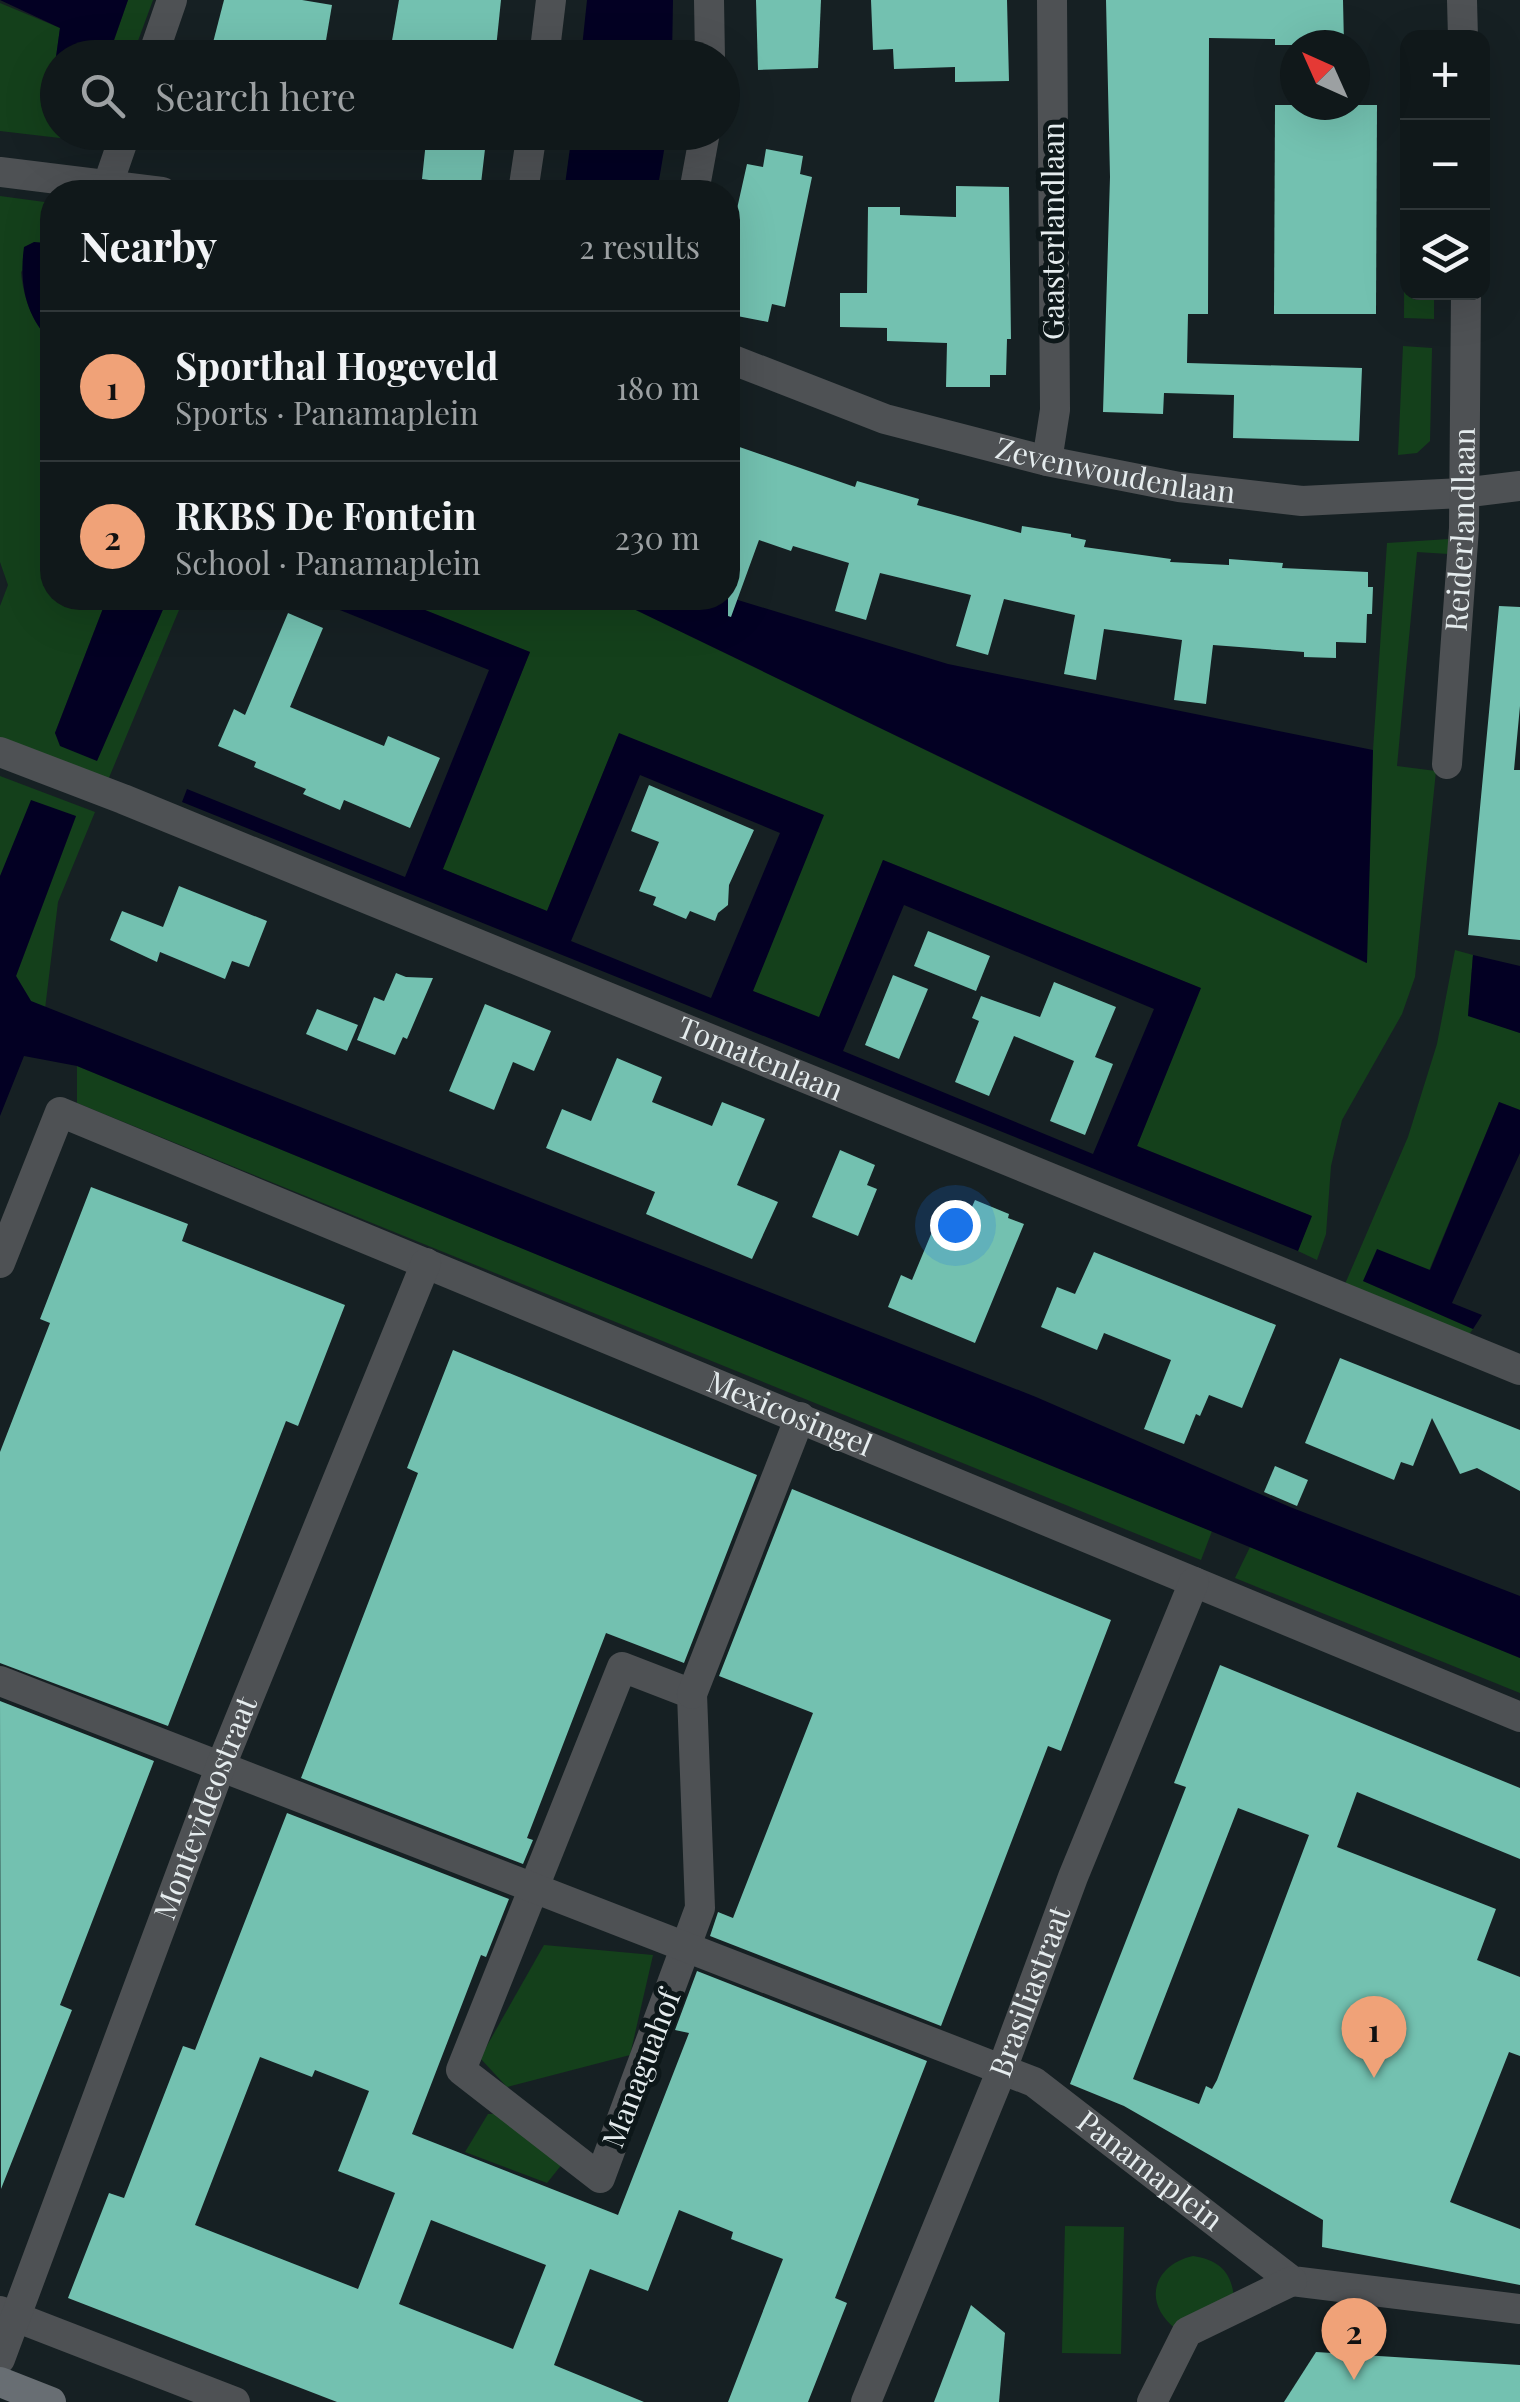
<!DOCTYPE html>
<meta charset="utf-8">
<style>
:root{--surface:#10181a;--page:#1e2527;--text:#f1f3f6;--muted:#9ca0a2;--line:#303739;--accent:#f0a278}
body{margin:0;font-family:"Playfair Display",serif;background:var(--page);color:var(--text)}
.controls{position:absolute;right:30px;top:30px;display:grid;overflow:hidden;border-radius:20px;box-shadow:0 10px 40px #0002}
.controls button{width:90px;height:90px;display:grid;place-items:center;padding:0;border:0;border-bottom:2px solid var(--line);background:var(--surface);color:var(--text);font:50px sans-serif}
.compass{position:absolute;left:1280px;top:30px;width:90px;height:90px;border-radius:50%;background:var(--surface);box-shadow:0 10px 40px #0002;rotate:315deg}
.you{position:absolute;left:955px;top:1225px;width:35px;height:35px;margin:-25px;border:8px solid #fff;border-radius:50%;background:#1a73e8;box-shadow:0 0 0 15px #1a73e833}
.badge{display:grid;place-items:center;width:65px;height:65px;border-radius:50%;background:var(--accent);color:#111;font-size:32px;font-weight:700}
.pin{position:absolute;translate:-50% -82px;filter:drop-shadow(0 2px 5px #0008)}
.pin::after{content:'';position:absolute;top:52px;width:35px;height:30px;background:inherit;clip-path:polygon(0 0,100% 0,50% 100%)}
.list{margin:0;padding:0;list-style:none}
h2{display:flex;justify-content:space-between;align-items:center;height:130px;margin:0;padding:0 40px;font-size:42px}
h2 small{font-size:32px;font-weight:400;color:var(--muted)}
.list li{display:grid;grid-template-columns:65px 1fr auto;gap:30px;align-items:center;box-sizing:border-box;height:150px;padding:0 40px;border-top:2px solid var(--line)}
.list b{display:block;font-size:38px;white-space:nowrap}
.list p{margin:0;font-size:32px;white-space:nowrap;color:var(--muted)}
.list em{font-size:32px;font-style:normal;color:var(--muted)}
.icon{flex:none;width:55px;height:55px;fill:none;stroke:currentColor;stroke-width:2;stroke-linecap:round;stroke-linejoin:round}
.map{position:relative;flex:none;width:1520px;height:2402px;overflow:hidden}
.search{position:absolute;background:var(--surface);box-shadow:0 10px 40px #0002;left:40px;top:40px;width:700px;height:110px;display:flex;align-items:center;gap:25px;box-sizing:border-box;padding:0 35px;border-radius:55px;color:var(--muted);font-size:38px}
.panel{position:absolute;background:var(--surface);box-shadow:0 10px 40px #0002;left:40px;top:180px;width:700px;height:430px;border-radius:40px}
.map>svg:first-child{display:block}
.green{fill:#14401b}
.water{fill:#030023;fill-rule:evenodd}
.building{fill:#73c1b0;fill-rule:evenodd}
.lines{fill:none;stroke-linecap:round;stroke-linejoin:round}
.street{stroke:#4e5154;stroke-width:30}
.secondary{stroke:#686e73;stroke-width:30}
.labels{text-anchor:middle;stroke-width:10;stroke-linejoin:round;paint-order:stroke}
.street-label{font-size:30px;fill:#e5ecee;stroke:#0d1719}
</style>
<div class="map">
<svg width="1520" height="2402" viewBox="0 0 1520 2402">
<rect width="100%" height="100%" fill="#162023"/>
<!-- green -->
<g class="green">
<polygon points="128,0 153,0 132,57 108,58"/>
<polygon points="0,3 60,28 52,85 57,86 58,132 85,133 77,140 0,131"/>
<polygon points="1405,63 1408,292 1434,293 1434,319 1404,318"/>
<path d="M0,196l52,7v48l-5,-8 -26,29c2,25 12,53 31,70v256h55l-52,135 42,27 71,-162h16l-76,182 -108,-42v-132l8,-21 -8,-23z"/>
<polygon points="1403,346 1432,348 1430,441 1417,453 1398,455"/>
<polygon points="1449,539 1449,554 1417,552 1397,766 1436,771 1415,977 1402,1014 1342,1120 1331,1166 1326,1234 1317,1260 1298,1251 1311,1216 1137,1146 1200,988 883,860 819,1018 752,991 823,815 619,734 547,911 442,869 530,652 395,598 611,598 1366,963 1373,750 1387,543"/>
<polygon points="0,776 95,812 58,902 45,1009 31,1001 16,976 76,816 0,876"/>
<polygon points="1455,950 1473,955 1468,1015 1520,1033 1520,1110 1499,1102 1428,1273 1363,1281 1473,1329 1467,1337 1345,1284 1408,1137 1437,1044"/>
<polygon points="77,1066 1212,1531 1201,1560 77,1103"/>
<polygon points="1250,1547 1520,1658 1520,1693 1235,1578"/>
<polygon points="544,1945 653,1955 630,2055 507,2087 480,2058"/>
<polygon points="488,2114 499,2114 563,2163 547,2183 465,2152"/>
<polygon points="1065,2226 1124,2227 1121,2354 1062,2353"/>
<path d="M1193,2256c26,4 39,16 41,43l-58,30c-34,-26 -23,-64 17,-73z"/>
</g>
<!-- water -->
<g class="water">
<polygon points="0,0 128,0 108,57 58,58 57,86 52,86 60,28"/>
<polygon points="587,0 673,0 672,57 581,57"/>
<polygon points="572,133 667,133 657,192 564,192"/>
<path d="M34,242l13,1 5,8v91c-27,-25 -33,-60 -28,-95z"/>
<polygon points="728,597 948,664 1373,750 1367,963 611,598"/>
<polygon points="107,598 168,598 97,761 60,746 55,733"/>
<path d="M310,598h85l135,54 -87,217 104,42 72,-178 205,82 -71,176 66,26 64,-157 318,128 -64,158 175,70 -14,35 -1116,-449 5,-13 218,88 84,-207zM640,775l140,58 -69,165 -140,-57zM904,905l250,104 -61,145 -250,-103z"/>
<polygon points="31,800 76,816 16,976 31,1001 1036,1397 1290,1507 1520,1596 1520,1658 77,1066 24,1056 0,1116 0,876"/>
<polygon points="1473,955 1520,966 1520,1033 1468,1016"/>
<polygon points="1499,1102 1520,1110 1520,1153 1452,1303 1482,1315 1473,1329 1363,1281 1377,1249 1430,1270"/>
</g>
<!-- building -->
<g class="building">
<polygon points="224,0 302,0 332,5 323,58 209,58"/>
<polygon points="399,0 501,0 495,58 389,58"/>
<polygon points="756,0 821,0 818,68 758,70"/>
<polygon points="871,0 1007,0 1009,81 955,82 955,67 894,69 893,49 873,50"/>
<polygon points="1106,0 1343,0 1344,45 1275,45 1275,39 1209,38 1208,314 1188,314 1187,363 1362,368 1359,441 1233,438 1234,395 1164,393 1163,414 1103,412 1110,177"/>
<polygon points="1275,105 1377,105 1376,314 1274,314"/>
<polygon points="427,132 487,132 480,192 427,192 429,180 422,179"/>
<polygon points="766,149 803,156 800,174 812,177 785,307 772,304 768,322 732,315 736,296 728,295 728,249 747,164 763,167"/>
<polygon points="956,186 1009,187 1011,339 1007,339 1006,375 990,375 990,387 946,387 947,343 887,341 887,328 840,327 840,293 867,293 868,207 900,207 900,215 956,217"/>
<polygon points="728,443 855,487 857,481 919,499 917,505 1021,533 1022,526 1071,534 1071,537 1086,540 1084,547 1171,559 1170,562 1229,565 1229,559 1283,563 1282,568 1368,572 1368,587 1373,587 1372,614 1367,614 1366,643 1336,642 1336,658 1304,657 1304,652 1213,645 1206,704 1174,700 1182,640 1104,629 1096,680 1064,674 1075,615 1004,599 988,655 956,646 971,595 880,573 866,620 835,611 849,563 793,546 791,551 759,540 731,617 728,616"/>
<polygon points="1499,606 1520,607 1520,706 1514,770 1520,770 1520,940 1468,935"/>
<polygon points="288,613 323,628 290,707 384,746 388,736 440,758 410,828 344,800 340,810 303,794 306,789 254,767 256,762 218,746 234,709 245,715"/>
<polygon points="649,785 754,830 729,885 728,905 718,913 715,921 690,911 686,919 653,905 656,897 639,891 659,842 631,831"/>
<polygon points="179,886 267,921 249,967 232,961 225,979 160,952 157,962 110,940 122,911 163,927"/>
<polygon points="928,931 990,956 976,991 914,966"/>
<polygon points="396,973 406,977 433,978 407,1039 403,1037 395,1055 357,1040 374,997 384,1001"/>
<polygon points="893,975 928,989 899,1059 865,1045"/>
<polygon points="1054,982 1116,1007 1095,1057 1113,1064 1085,1135 1050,1121 1074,1061 1014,1036 989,1096 955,1082 979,1021 972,1018 981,996 1040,1017"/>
<polygon points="485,1004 551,1031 534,1071 513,1062 494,1110 449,1091"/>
<polygon points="317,1009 358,1025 347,1051 306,1034"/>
<polygon points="617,1058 662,1077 652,1102 712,1126 722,1102 765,1119 737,1185 778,1202 752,1259 646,1214 655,1192 546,1148 562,1109 591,1121"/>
<polygon points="840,1150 875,1165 867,1185 877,1189 858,1236 812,1217"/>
<polygon points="91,1187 188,1224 182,1241 345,1305 298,1426 286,1421 168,1726 0,1663 0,1452 50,1323 40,1319"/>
<polygon points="975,1200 1009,1214 1008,1218 1024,1224 975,1343 888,1307 901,1275 912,1280 939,1215 964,1225"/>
<polygon points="1094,1252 1276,1325 1242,1408 1209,1395 1200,1416 1196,1414 1184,1444 1144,1429 1171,1360 1104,1333 1097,1350 1041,1327 1057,1287 1075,1294"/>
<polygon points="453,1350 757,1475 684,1663 606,1633 527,1838 533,1840 523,1864 301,1778 418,1473 407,1468"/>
<polygon points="1340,1358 1520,1430 1520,1491 1477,1468 1460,1474 1432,1418 1413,1466 1401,1462 1394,1480 1305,1443"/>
<polygon points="1275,1466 1308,1480 1297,1506 1264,1492"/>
<polygon points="792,1489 1111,1620 1061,1751 1048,1746 941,2026 710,1936 718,1912 733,1918 813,1713 719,1676"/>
<path d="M1220,1665l300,123v71l-163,-67 -20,55 159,62 -19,51 43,17v79l-11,-4 -59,150 70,27v56l-198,-38 1,-27 -199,-114 -54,-22 116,-297 -12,-4zM1238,1808l71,27 -92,245 -5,9 -6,-3 -7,18 -66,-25z"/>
<polygon points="0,1701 154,1761 60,2005 72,2010 1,2189"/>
<path d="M287,1813l222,86 -23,58 -5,-2 -69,179 206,81 71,-182 -14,-3 22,-59 230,90 -92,237 12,5 -39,99h-80l55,-143 -52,-20 2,-7 -54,-22 -31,81 -58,-22 -36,96 90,37h-307l-269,-104 41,-105 15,5 59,-152 12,4zM260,2057l52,20 3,-7 54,21 -31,80 57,22 -37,96 -163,-64zM431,2220l115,45 -33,84 -114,-45z"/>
<polygon points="971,2305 1005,2333 999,2402 934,2402"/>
<polygon points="1316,2352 1520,2365 1520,2402 1284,2402"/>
</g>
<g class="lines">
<!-- street -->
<g class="street">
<polyline points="709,0 710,58"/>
<polyline points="1462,0 1463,38"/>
<polyline points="152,58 172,0"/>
<polyline points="544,58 551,0"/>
<polyline points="0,172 162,192"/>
<polyline points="108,184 126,132"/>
<polyline points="523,192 532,132"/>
<polyline points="694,192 705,132"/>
<path id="s1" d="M728,358l157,61 162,42 132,26 123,14 160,-8 58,-7"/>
<polyline points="1047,461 1055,410 1052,0"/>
<path id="s2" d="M0,752l123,47 1397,571"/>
<path id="s3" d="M1447,764l17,-236 2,-236"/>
<path id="s4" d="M0,1263l60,-151 1460,605"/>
<polygon points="622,1667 692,1694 700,1908 600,2178 461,2070"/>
<path id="s5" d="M0,1681l1034,401 258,199 228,28"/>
<polyline points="692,1694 800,1417"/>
<polyline points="0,2311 235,2402"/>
<path id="s6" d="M0,2359l220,-591 206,-505"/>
<path id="s7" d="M866,2402l135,-330 72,-195 121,-295"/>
<polyline points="1152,2402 1187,2332 1292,2281"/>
</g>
<!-- secondary -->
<polyline class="secondary" points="0,2382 51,2402"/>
</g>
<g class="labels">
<!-- street labels -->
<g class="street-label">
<text transform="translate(1054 231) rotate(-90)" y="10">Gaasterlandlaan</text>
<text dy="10" stroke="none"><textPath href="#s1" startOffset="405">Zevenwoudenlaan</textPath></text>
<text dy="10" stroke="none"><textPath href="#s3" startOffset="235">Reiderlandlaan</textPath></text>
<text dy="10" stroke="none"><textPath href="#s2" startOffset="820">Tomatenlaan</textPath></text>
<text dy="10" stroke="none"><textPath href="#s4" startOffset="952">Mexicosingel</textPath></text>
<text dy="10" stroke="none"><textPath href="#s6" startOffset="588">Montevideostraat</textPath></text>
<text dy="10" stroke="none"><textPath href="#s7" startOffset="442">Brasiliastraat</textPath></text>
<text transform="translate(642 2069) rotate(-69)" y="10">Managuahof</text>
<text dy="10" stroke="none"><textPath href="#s5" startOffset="1255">Panamaplein</textPath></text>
</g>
</g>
</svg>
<div class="controls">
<button>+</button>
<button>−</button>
<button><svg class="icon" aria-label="layers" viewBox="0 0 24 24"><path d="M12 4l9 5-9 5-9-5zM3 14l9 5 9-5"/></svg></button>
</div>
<svg class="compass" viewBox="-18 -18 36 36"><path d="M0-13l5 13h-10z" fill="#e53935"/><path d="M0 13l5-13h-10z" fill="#9ca0a2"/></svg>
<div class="you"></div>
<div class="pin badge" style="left:1374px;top:2078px">1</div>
<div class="pin badge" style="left:1354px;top:2380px">2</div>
<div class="search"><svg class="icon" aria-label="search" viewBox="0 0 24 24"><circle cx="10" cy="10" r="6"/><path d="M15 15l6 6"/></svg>Search here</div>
<section class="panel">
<h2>Nearby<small>2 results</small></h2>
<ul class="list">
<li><span class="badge">1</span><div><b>Sporthal Hogeveld</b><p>Sports · Panamaplein</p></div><em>180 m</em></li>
<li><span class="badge">2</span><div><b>RKBS De Fontein</b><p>School · Panamaplein</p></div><em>230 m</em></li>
</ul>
</section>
</div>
